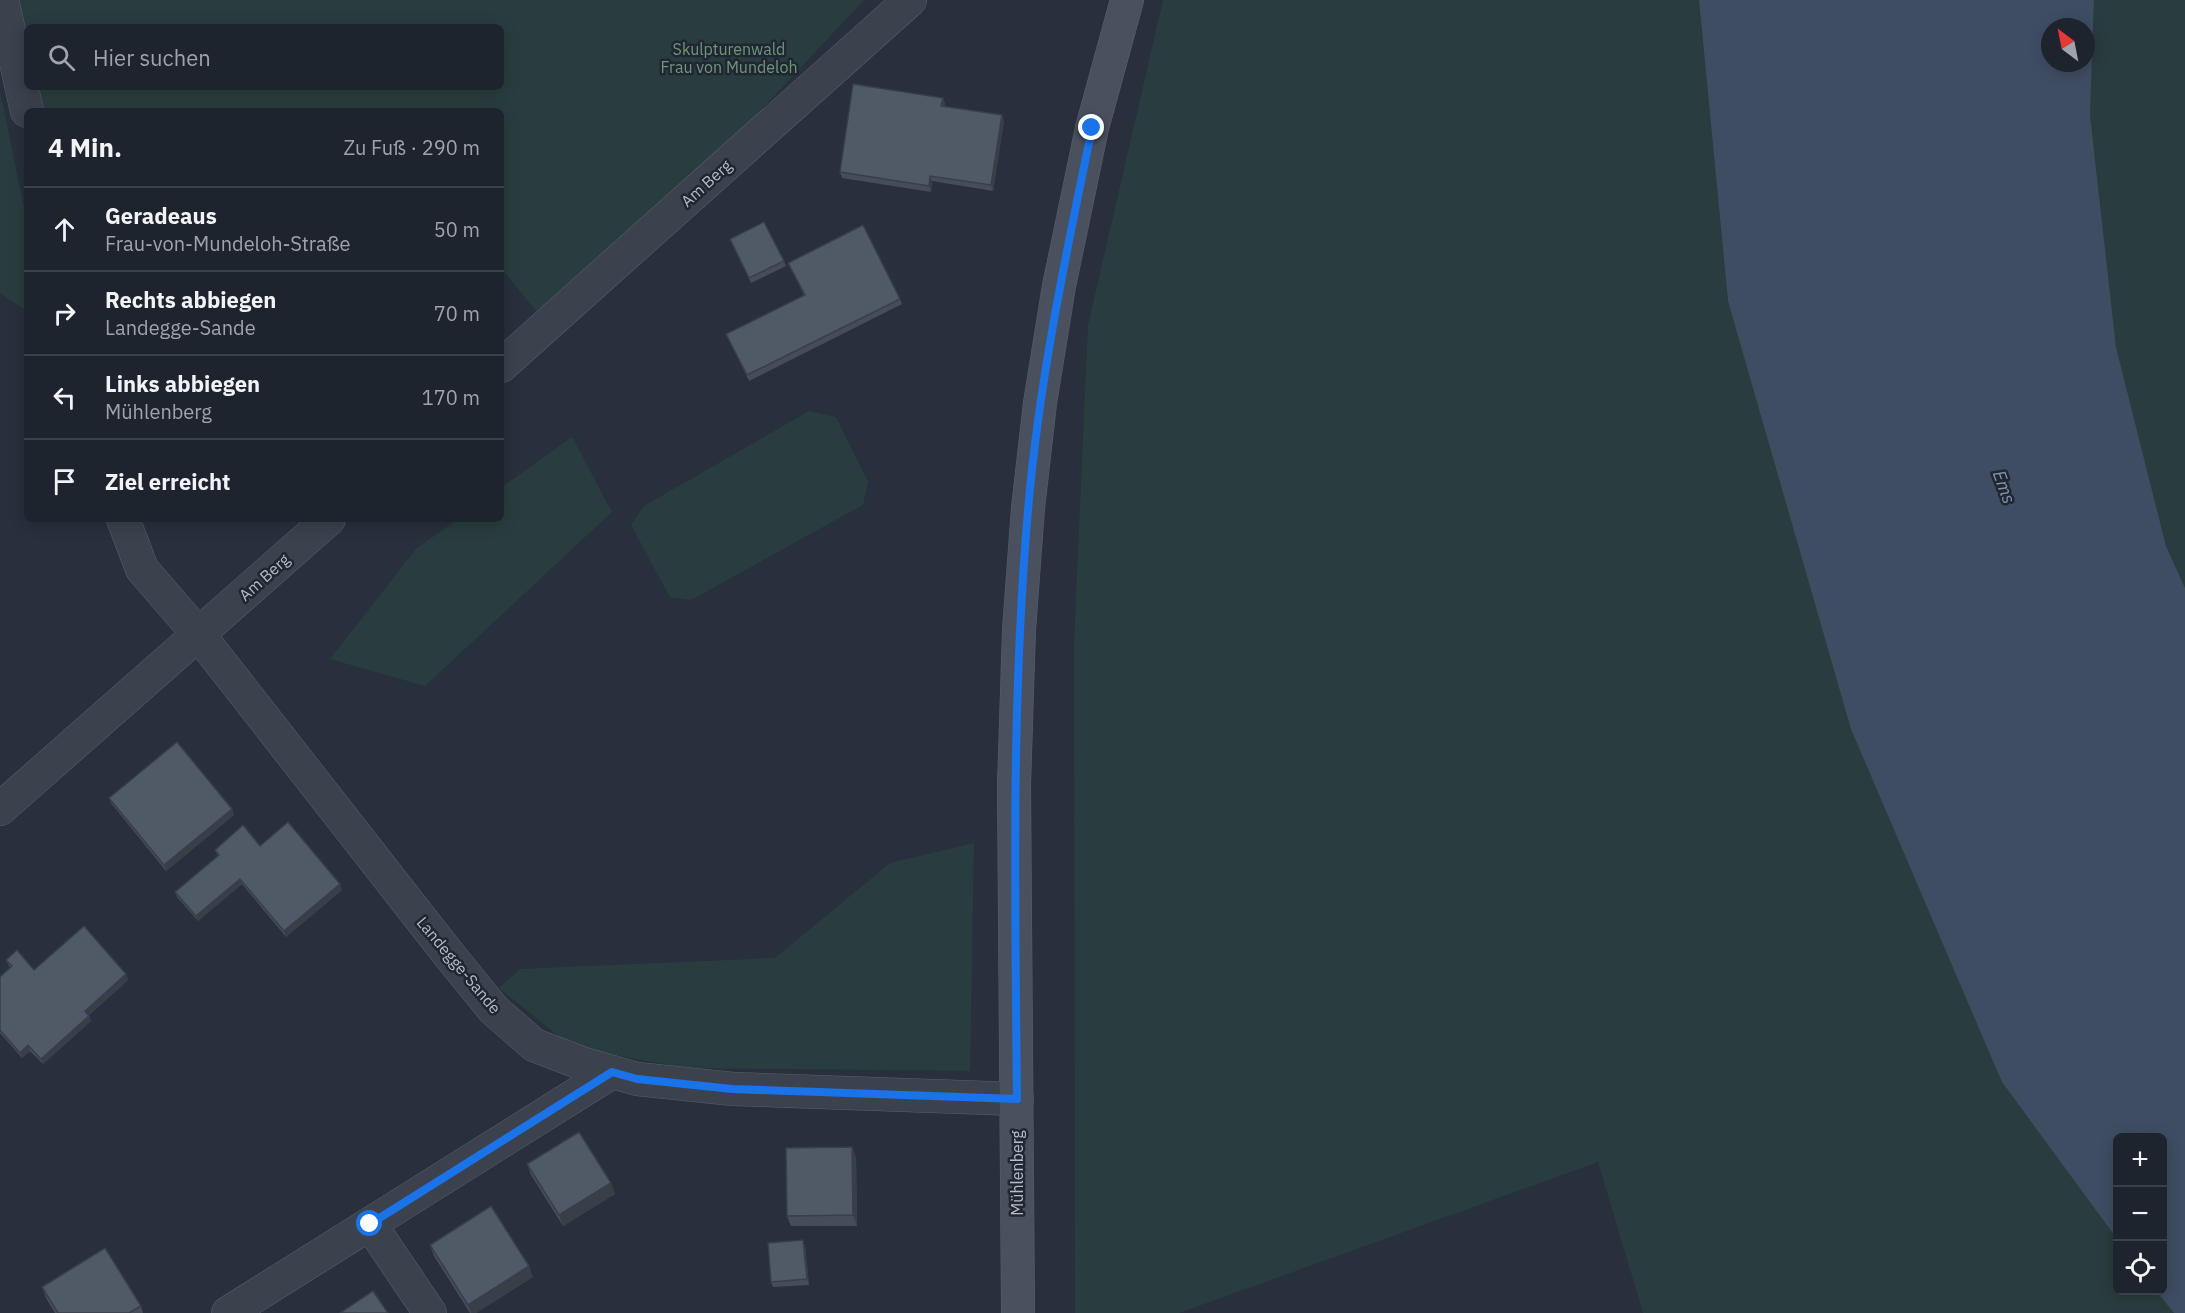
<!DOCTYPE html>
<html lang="de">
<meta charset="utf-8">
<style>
:root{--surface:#1d242d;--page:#2a3039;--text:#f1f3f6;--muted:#a0a4aa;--line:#3b4149}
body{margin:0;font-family:"IBM Plex Sans",sans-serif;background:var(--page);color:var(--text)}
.controls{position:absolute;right:18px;bottom:18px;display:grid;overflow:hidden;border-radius:9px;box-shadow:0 3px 15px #0003}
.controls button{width:54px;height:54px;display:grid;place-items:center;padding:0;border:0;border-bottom:2px solid var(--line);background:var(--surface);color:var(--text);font:30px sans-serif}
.compass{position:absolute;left:2041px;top:18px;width:54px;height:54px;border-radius:50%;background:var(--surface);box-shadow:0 3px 15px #0003;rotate:328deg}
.stop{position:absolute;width:18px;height:18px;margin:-14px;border:4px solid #1a73e8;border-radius:50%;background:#fff}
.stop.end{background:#1a73e8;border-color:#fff;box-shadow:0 2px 6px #0008}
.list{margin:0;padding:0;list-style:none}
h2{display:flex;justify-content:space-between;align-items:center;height:78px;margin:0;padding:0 24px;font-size:26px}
h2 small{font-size:20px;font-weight:400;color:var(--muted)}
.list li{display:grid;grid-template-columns:39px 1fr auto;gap:18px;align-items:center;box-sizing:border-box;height:84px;padding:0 24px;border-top:2px solid var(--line)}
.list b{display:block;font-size:22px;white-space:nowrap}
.list p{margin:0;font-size:20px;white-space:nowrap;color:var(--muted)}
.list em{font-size:20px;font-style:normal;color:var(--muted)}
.icon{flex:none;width:33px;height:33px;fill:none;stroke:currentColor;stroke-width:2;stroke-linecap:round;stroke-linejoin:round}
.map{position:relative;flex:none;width:2185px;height:1313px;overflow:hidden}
.search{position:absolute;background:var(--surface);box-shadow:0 3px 15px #0003;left:24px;top:24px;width:480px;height:66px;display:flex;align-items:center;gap:15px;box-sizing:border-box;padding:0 21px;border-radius:9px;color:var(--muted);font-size:22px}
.panel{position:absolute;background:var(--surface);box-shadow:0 3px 15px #0003;left:24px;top:108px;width:480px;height:414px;border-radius:9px}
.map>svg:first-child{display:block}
.green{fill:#2a3d3e}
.water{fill:#3f4d63;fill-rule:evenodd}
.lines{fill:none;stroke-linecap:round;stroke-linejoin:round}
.minor-casing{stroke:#59606b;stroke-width:34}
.secondary-casing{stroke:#59606b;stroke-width:34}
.minor{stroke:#3b424d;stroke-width:33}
.secondary{stroke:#49515f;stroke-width:33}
.wall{fill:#454d59}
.shaded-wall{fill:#383f48}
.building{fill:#505a67;stroke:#383f48;stroke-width:1.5}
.route{stroke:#1a73e8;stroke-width:8}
.labels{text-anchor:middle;stroke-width:5;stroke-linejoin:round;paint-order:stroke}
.park-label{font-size:16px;fill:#70967a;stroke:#202732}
.street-label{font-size:16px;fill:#b7bdc8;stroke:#202732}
.water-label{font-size:18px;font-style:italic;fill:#8293ac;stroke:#202732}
</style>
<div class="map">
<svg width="2185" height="1313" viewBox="0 0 2185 1313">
<rect width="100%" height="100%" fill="#27303c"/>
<!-- green -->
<g class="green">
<polygon points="15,0 864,0 731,142 541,317 501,268 501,111 42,111 37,87 501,87 501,27 27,27 27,48"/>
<polygon points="1163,0 1699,0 1728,301 2002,1082 2117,1239 2118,1290 2156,1291 2174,1313 1643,1313 1598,1162 1179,1313 1075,1313 1074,643 1088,325"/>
<polygon points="2094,0 2185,0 2185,588 2166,546 2116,347 2090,115"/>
<polygon points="0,92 27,221 27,311 0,293"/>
<polygon points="809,411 836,417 868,481 863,505 691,600 670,597 631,525 644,506"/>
<polygon points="572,437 612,512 425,686 330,659 416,549 458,519 501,519 501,488"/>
<polygon points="974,843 970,1071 684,1068 572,1047 499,988 520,969 775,958 890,863"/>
</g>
<!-- water -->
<path class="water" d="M1699,0h395l-4,115 26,232 50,199 19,42v725h-11l-18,-22 6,-1v-152h-44l-1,101 -115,-157 -151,-353 -123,-428zM2050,27h36v36h-36z"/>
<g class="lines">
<!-- minor casing -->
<g class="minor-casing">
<g id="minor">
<polyline points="2,0 27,111"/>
<polyline points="501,366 910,0"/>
<polyline points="123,519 142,569 199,635 450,956 494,1010 534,1045 581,1063 637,1079 733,1089 1017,1099"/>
<polyline points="0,809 329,519"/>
<polyline points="370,1224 430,1313"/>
<polyline points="228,1313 612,1072"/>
</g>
</g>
<!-- secondary casing -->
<g class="secondary-casing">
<polyline id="secondary" points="1018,1313 1014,785 1019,630 1028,508 1040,403 1059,286 1092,128 1127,0"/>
</g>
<!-- minor -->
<use href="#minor" class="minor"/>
<!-- secondary -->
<use href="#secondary" class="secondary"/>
</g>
<!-- wall -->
<g class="wall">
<polygon points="943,98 945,104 944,106 1002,115 1004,121 993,191 932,181 931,192 842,178 840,172"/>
<polygon points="730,239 784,261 786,266 751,283"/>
<polygon points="788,263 900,299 902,304 749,381 726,334 804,295"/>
<polygon points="109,798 232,809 234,815 166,871 111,803"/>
<polygon points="260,846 342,890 286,937 242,884 198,921 177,897 175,892 218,857 215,850"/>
<polygon points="6,960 34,970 126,974 128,980 89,1015 91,1021 43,1064 30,1051 22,1058 0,1033 0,977 10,968"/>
<polygon points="852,1147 856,1158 857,1226 791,1226 787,1216"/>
<polygon points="527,1164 611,1183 615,1194 563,1226 531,1175"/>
<polygon points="803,1240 805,1246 809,1285 773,1287 771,1282"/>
<polygon points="430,1245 533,1277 476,1313 470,1313 434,1256"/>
<polygon points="42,1287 141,1306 143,1313 55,1313 46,1298"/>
</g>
<!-- shaded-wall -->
<g class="shaded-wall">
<polygon points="943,98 945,104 943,111 941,106"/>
<polygon points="1002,115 1004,121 993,191 991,185"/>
<polygon points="930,176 932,181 931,192 929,186"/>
<polygon points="232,809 234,815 166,871 164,865"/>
<polygon points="240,879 242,884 198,921 196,916"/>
<polygon points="340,884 342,890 286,937 284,931"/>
<polygon points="126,974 128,980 87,1016 85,1011"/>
<polygon points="89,1016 91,1021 43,1064 41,1059"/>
<polygon points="28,1045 30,1051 22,1058 20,1053"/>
<polygon points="852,1147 856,1158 857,1226 853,1215"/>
<polygon points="611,1183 615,1194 563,1226 559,1215"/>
<polygon points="803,1240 805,1246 809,1285 807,1279"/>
<polygon points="529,1266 533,1277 476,1313 471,1313 468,1305"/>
</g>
<!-- building -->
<g class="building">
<polygon points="853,84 943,98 941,106 1002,115 991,185 930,176 929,186 840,172"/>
<polygon points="764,222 784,261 749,278 730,239"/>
<polygon points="863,225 900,299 747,375 726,334 805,295 788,263"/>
<polygon points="177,742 232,809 164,865 109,798"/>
<polygon points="288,822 340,884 284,931 240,879 196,916 175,892 219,855 215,850 243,825 260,846"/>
<polygon points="84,926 126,974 85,1011 89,1016 41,1059 28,1045 20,1053 0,1030 0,977 12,966 6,960 17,950 34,970"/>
<polygon points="579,1132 611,1183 559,1215 527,1164"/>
<polygon points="852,1147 853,1215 787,1216 786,1148"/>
<polygon points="491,1206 529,1266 468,1305 430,1245"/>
<polygon points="803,1240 807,1279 771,1282 768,1243"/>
<polygon points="105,1248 141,1306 129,1313 58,1313 42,1287"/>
<polygon points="373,1291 388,1313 340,1313"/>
</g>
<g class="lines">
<!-- route -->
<path class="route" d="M370,1224l242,-152 25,7 95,10 285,10c-2,-197 -6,-393 11,-589 11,-129 38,-256 64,-382"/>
</g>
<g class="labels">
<!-- park labels -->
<g class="park-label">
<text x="729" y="55">Skulpturenwald<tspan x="729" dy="18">Frau von Mundeloh</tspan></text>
</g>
<!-- street labels -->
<g class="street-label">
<text transform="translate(706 183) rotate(-42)" y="6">Am Berg</text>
<text transform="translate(264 577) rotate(-42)" y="6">Am Berg</text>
<text transform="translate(459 965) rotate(50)" y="6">Landegge-Sande</text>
<text transform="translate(1017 1173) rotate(-90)" y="6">Mühlenberg</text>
</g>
<!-- water labels -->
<g class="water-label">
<text transform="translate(2004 487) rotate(70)" y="6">Ems</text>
</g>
</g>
</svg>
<div class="controls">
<button>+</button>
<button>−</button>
<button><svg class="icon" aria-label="locate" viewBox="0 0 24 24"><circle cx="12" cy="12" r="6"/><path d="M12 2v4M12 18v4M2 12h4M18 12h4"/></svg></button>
</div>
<svg class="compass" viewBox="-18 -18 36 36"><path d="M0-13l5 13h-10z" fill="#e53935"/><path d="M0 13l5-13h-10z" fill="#a0a4aa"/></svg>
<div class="stop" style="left:370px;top:1224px"></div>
<div class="stop end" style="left:1092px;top:128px"></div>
<div class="search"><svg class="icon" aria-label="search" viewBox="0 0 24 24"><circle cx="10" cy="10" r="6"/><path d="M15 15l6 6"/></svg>Hier suchen</div>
<section class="panel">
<h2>4 Min.<small>Zu Fuß · 290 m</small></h2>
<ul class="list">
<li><svg class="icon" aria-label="ahead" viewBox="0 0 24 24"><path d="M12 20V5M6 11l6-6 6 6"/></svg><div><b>Geradeaus</b><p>Frau-von-Mundeloh-Straße</p></div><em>50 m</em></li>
<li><svg class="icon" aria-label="right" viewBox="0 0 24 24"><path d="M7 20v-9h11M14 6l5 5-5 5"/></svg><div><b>Rechts abbiegen</b><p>Landegge-Sande</p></div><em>70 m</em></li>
<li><svg class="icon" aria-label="left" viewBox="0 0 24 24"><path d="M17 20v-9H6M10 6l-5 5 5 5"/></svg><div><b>Links abbiegen</b><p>Mühlenberg</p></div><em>170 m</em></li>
<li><svg class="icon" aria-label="arrive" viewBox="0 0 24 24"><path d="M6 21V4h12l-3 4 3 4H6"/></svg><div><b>Ziel erreicht</b></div></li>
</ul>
</section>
</div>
